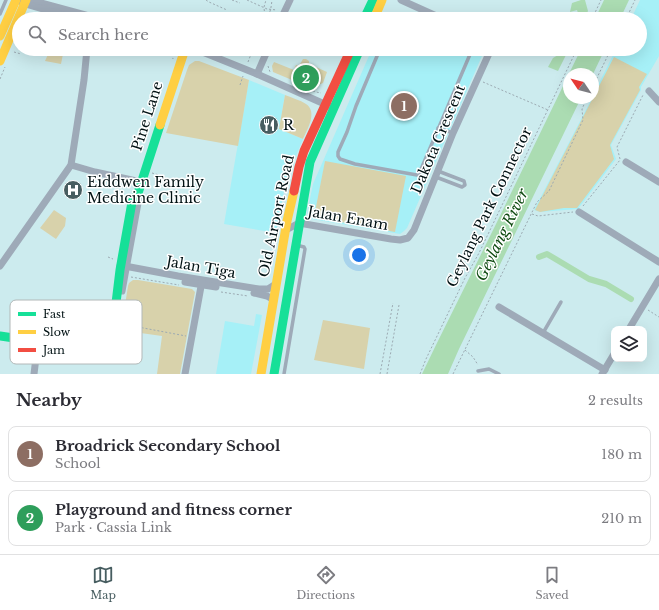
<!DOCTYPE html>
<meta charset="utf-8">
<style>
:root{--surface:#fff;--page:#f2f2f3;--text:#2b2b33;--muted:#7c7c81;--line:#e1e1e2;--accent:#475d60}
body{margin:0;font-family:"Libre Baskerville",serif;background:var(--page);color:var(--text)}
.controls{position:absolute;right:12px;bottom:12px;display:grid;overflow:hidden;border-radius:8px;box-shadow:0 4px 16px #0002}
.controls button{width:36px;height:36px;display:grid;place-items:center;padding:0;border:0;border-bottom:1px solid var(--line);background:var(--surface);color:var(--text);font:20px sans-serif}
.compass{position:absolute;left:563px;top:68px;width:36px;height:36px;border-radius:50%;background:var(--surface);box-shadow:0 4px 16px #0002;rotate:305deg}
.you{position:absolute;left:359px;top:255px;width:14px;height:14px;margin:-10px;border:3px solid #fff;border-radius:50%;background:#1a73e8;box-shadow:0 0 0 6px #1a73e833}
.badge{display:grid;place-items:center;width:26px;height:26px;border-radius:50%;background:var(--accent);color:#fff;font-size:13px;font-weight:700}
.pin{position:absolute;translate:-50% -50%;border:2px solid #fff;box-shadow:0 1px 4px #0006}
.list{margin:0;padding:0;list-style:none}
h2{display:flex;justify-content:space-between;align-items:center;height:52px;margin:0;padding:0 16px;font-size:17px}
h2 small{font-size:13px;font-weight:400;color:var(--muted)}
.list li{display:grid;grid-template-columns:26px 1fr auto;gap:12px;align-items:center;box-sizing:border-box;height:56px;margin:0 8px 8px;padding:0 8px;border:1px solid var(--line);border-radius:8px}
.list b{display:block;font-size:15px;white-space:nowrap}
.list p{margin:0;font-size:13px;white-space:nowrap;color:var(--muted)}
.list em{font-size:13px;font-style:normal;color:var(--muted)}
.icon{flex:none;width:22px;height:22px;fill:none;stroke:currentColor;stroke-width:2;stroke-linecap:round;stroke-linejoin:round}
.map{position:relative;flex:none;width:659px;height:374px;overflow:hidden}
.search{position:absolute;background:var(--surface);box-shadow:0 4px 16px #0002;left:12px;right:12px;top:12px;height:44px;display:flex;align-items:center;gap:10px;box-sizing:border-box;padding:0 14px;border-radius:22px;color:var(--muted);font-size:15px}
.sheet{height:180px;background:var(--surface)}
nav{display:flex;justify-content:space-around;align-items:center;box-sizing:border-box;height:56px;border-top:1px solid var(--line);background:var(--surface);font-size:11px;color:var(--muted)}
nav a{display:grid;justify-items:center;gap:2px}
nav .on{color:var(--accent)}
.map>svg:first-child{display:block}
.built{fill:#a6f0f7}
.green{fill:#d8d2ab}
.water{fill:#abdcb2}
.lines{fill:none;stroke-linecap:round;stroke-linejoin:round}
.canal{stroke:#abdcb2;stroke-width:6}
.path{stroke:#9caab2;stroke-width:1;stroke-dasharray:2 2;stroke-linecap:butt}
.lane{stroke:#9eaab8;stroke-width:3.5}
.street{stroke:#9eaab8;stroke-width:7}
.fast{stroke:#16e098;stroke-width:9}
.slow{stroke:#ffcf43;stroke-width:9}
.jam{stroke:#f24e42;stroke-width:9}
.labels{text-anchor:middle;stroke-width:3;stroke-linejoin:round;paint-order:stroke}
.street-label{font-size:14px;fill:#001113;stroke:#fff}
.poi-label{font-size:14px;fill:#001113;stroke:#fff;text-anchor:start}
.water-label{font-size:15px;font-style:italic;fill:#0f4b11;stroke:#fff}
.key{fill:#fff;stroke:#b2b8b8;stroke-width:1}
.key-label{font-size:11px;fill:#001113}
</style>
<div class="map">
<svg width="659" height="374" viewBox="0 0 659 374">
<rect width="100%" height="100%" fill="#ccebee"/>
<!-- built -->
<g class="built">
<polygon points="640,0 659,0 659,56 641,87 641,90 611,145 616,159 578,209 540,212 534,210 592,98 593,98 593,95 616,49 640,49 640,19 631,19"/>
<polygon points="372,49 485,49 407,228 404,231 400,234 312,219 307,213 313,184"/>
<polygon points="249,80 285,95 279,129 303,139 286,180 276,233 224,224"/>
<polygon points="256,314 262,315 251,374 216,374 225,321 254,326"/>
</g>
<!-- green -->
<g class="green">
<polygon points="50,50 63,54 61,64 45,61"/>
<polygon points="614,57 647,74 639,87 640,90 610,145 614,159 577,208 564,208 540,212 535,210"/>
<polygon points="303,59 306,59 309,61 309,64 327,72 323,83 311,88 273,72 272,66 274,62 294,70 296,65 299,66"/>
<polygon points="195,61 199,61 249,80 238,146 166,133 187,70 189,65"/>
<path d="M285,95c7,3 15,5 21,9 12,8 1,26 -3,35l-24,-10z"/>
<polygon points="325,161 406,176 395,232 314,217"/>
<polygon points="54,210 66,218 65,226 56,239 40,228"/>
<polygon points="133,280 138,280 192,289 195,292 180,374 157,374 162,336 119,330 123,318 128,286 129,283"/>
<polygon points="323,320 370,328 364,369 314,360"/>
</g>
<!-- water -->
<g class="water">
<polygon points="581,0 585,0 588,11 584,19 580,19 577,10 570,12 572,3"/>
<polygon points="604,0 629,0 620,19 595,19"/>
<polygon points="562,49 569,49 558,71 548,67 553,58 563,52"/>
<polygon points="581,49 605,49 593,74 569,74 569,98 581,98 459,349 448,374 422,374 435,347 497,222"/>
</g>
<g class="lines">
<!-- canal -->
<polyline class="canal" points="539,257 547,254 589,279 606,284 631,299"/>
<!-- path -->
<g class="path">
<polyline points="206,0 209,2 227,10"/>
<polyline points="232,0 240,3"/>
<polyline points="247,0 267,9 277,10"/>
<polyline points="258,15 262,19"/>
<path d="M265,18c6,-4 6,-11 7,-18"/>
<polyline points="265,19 264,7 266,0"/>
<polyline points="592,19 601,0"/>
<polyline points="626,19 635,0"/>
<polyline points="158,49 162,50"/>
<polyline points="52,51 53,49"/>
<polyline points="14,52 21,54"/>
<polyline points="172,54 173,59"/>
<polyline points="248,62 253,49"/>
<polyline points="268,66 270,72"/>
<polyline points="0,79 5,67"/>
<polyline points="483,82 548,110"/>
<polyline points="240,85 243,76"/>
<polyline points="302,86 316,92 321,93"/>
<polyline points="593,86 611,49"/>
<polyline points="620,159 617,147 643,95"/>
<polyline points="152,173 159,175"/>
<polyline points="583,206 620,160"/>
<polyline points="532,214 538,216 573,212"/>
<polyline points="108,257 113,259"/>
<polyline points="131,277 179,285"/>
<polyline points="221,292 248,296"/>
<polyline points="648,310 659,317"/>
<polyline points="122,324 186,336"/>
<polyline points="139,336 141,329"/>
<polyline points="465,350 473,357 478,365"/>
<polyline points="25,362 29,362"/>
<polyline points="380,374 393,303"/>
<polyline points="387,374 399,305"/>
<polyline points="420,374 426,359 465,278 479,253 577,49"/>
<polyline points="453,374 537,202 549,191 583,120 582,109 587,98"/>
</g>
<!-- lane -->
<g class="lane">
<polyline points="0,14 6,0"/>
<polyline points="380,49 356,106 347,132 338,152 338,156 340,159 355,164 417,175 419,174 471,52"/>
<polyline points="438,128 453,133"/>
<polyline points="436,177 462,187 465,185 464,181 438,171"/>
<polyline points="543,333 561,302"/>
<polyline points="478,371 489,369 499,374"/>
<polyline points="284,374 305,249 304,247 296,245"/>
</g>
<!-- street -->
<g class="street">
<polyline points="26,0 34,1 100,19"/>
<polyline points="401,0 443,19"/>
<polyline points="22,3 77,19"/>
<polyline points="281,19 290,0"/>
<polyline points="195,49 257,74 329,106"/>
<polyline points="257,74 268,49"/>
<polyline points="649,91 659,102"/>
<polyline points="626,162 659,182"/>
<polyline points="71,165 95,172 141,182"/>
<polyline points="579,212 659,262"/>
<polyline points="286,230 299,223 391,239 400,240 408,238 414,230 453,133 491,49"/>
<polyline points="0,266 71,165 84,80 87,49"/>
<polyline points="120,266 130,267 178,276 259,289 268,289 276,284"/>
<polyline points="185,282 216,287"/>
<polyline points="122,291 138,203 138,193"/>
<polyline points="254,293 267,296 274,300"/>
<polyline points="499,307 605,370"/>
<polyline points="629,329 659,279"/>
<polyline points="34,374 38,341"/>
<polyline points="185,374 202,281"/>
<polyline points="602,374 614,354"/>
</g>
<!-- fast -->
<g class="fast">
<polyline points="364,19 373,0"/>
<polyline points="0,336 61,345 82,346 95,343 103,339 108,333 115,321 117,309 116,303 120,270 132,202 138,193 160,125"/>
<polyline points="274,374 310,162 360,49"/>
</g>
<!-- slow -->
<g class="slow">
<polyline points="374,19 382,0"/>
<polyline points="0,36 16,0"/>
<polyline points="0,61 26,0"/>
<polyline points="160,125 185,49"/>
<polyline points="261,374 287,221 294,191"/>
</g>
<!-- jam -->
<polyline class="jam" points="294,191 299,167 304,151 351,49"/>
</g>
<!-- icons -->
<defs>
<g id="restaurant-disc" transform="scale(1)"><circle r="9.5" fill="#475d60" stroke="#fff"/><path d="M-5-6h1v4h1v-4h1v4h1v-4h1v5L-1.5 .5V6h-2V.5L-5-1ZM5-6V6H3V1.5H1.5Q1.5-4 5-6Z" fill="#fff"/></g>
<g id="hospital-disc" transform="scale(1)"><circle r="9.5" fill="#475d60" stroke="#fff"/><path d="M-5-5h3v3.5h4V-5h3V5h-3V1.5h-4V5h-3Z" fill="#fff"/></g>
</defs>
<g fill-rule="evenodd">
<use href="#restaurant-disc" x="269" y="125"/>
<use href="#hospital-disc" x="73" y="190"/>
</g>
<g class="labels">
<!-- street labels -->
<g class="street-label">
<text transform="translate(147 116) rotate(-72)" y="5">Pine Lane</text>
<text transform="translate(438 139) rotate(-67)" y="5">Dakota Crescent</text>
<text transform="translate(489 207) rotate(-64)" y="5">Geylang Park Connector</text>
<text transform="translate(276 216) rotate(-78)" y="5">Old Airport Road</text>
<text transform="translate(348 218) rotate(10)" y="5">Jalan Enam</text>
<text transform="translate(201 267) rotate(10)" y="5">Jalan Tiga</text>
</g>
<!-- poi labels -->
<g class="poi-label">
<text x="283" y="130">R</text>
<text x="87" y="187">Eiddwen Family<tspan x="87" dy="16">Medicine Clinic</tspan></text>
</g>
<!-- water labels -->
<g class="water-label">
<text transform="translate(502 235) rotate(-64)" y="5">Geylang River</text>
</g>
</g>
<!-- legend -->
<rect x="10" y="300" width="132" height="64" rx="6" class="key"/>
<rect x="18" y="312" width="18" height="4" fill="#16e098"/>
<rect x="18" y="330" width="18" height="4" fill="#ffcf43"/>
<rect x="18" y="348" width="18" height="4" fill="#f24e42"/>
<g class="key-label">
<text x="43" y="318">Fast</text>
<text x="43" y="336">Slow</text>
<text x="43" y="354">Jam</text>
</g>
</svg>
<div class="controls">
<button><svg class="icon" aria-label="layers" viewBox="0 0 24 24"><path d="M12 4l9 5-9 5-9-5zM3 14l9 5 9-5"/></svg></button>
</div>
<svg class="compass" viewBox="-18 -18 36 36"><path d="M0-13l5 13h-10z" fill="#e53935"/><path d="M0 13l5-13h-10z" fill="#7c7c81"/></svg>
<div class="you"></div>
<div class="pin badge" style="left:404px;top:106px;background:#8d6e63">1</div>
<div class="pin badge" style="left:306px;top:78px;background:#2e9e5b">2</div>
<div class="search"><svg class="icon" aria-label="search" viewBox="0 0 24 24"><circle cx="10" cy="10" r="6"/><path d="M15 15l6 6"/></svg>Search here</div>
</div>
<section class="sheet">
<h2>Nearby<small>2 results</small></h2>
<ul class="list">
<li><span class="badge" style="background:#8d6e63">1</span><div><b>Broadrick Secondary School</b><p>School</p></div><em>180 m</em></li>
<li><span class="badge" style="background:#2e9e5b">2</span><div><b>Playground and fitness corner</b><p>Park · Cassia Link</p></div><em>210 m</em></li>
</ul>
</section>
<nav>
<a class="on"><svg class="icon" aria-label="map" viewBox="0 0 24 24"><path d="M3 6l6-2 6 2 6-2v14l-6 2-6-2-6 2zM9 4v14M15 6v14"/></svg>Map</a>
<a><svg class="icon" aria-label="directions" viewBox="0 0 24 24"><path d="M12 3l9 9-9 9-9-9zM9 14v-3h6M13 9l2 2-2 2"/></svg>Directions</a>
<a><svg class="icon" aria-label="saved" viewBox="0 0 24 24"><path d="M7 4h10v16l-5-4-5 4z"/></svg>Saved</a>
</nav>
